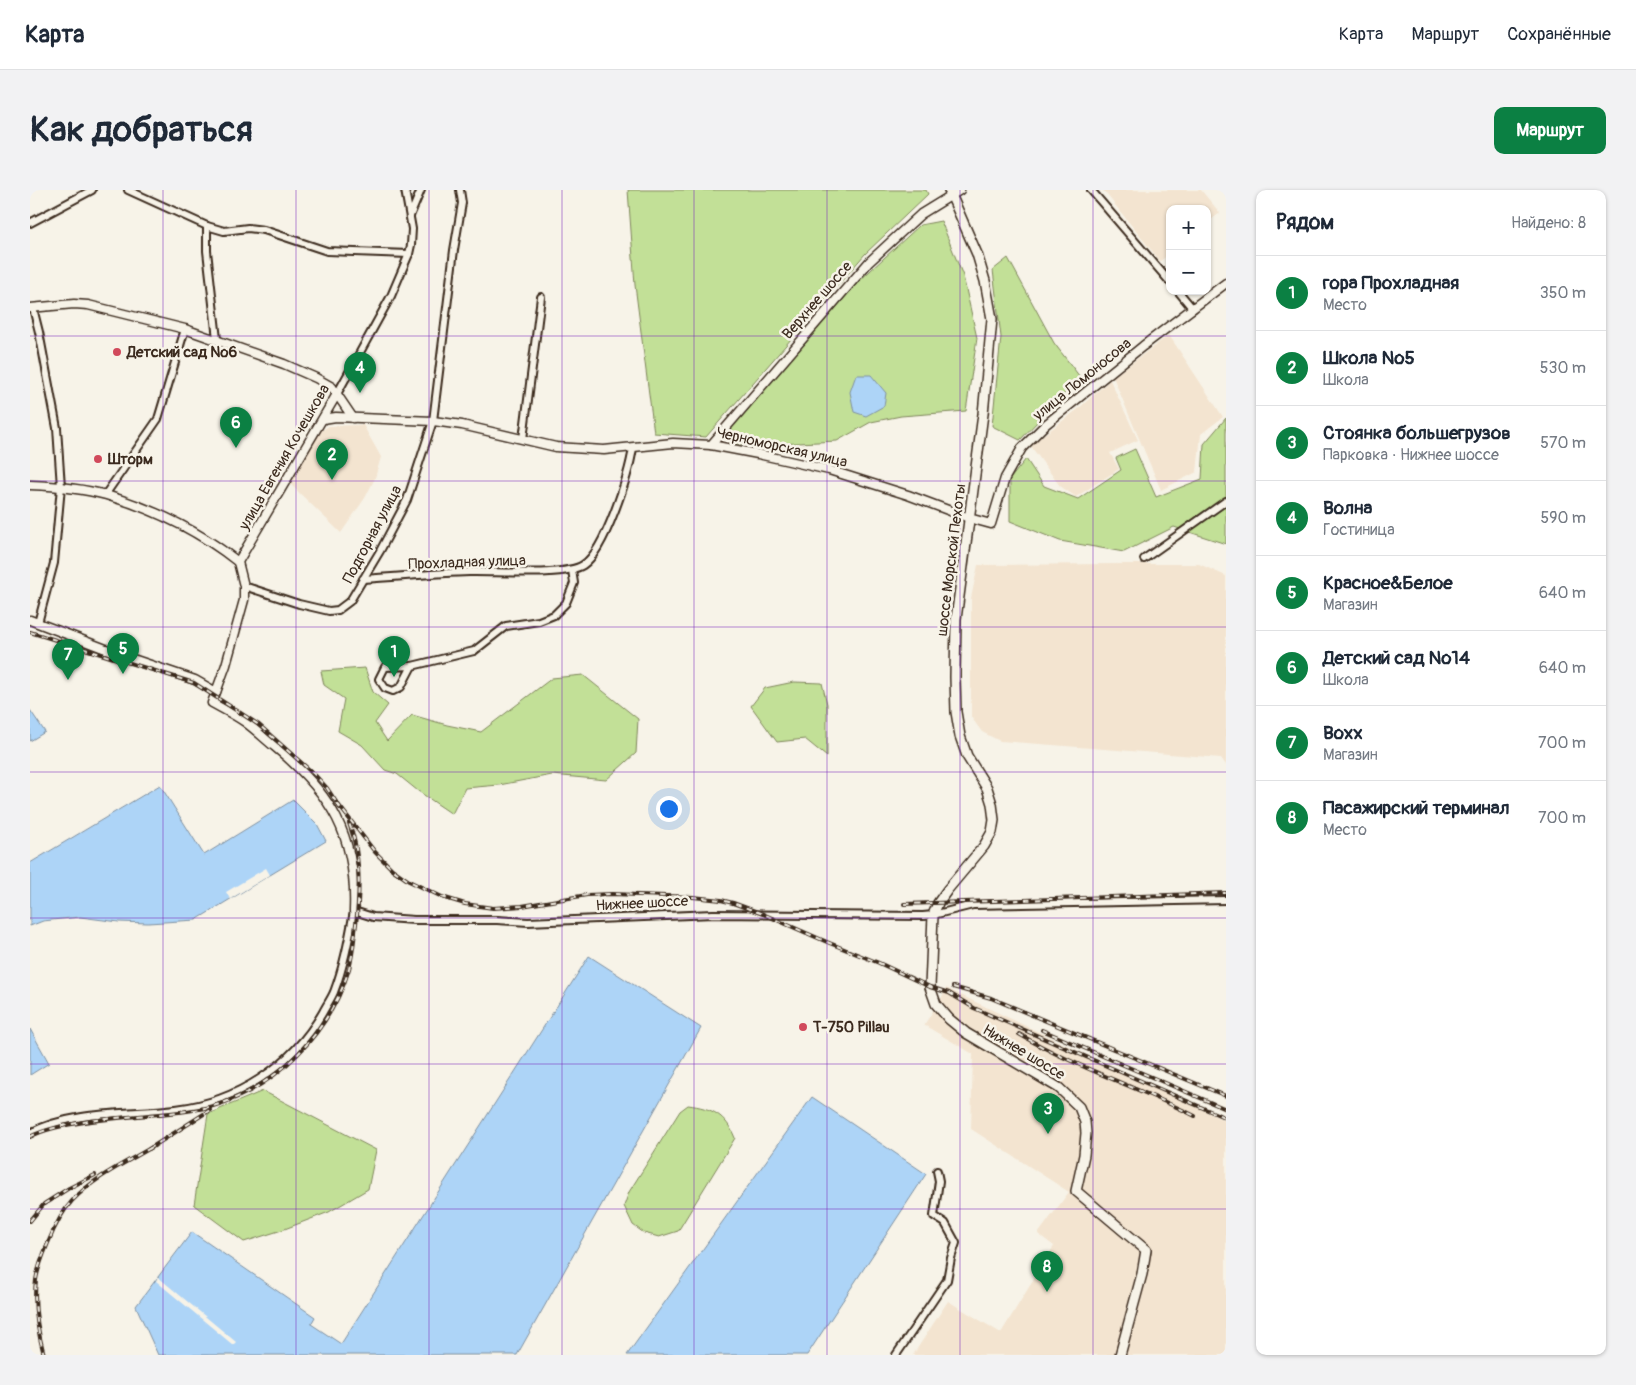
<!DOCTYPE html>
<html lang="ru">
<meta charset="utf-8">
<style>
:root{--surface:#fff;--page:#f2f2f3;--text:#1f2937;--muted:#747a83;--line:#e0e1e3;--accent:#0b8043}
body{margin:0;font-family:Pangolin,sans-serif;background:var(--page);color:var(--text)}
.controls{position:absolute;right:15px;top:15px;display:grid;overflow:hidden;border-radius:10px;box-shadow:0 1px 4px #0004}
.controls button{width:45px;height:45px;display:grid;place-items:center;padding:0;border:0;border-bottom:1px solid var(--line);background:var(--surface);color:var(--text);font:25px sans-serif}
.you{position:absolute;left:638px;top:618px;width:18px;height:18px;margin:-12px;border:4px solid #fff;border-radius:50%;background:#1a73e8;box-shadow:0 0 0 8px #1a73e833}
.badge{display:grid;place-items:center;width:32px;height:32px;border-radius:50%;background:var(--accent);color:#fff;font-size:16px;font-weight:700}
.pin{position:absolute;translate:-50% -41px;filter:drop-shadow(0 1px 2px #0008)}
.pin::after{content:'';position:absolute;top:26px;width:18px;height:15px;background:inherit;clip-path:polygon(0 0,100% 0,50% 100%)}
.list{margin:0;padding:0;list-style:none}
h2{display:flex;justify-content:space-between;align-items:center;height:65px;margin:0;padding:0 20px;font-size:21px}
h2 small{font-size:16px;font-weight:400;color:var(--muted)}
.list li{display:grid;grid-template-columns:32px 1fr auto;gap:15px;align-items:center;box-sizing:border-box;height:75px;padding:0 20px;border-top:1px solid var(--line)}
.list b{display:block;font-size:19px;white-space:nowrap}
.list p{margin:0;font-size:16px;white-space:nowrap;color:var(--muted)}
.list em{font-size:16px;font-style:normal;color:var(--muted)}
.map{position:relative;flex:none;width:1196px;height:1165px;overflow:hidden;border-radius:10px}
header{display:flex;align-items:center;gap:30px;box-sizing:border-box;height:70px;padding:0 25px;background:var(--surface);border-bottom:1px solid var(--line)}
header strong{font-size:24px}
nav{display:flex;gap:28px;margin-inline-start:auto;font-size:18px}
.intro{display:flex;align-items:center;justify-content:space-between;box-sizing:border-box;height:120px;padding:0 30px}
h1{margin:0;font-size:35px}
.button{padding:12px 22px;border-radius:10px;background:var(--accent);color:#fff;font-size:18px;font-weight:700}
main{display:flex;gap:30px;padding:0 30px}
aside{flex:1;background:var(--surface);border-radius:10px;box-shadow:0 1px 4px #0004}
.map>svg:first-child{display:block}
.built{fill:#f3e4d0}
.green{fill:#c2e097;stroke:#7e855a}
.water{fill:#add4f7;stroke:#7f90a0}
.pier{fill:#f7f3e8}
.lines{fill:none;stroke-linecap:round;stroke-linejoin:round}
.minor-casing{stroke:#3b2a1e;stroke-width:10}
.tertiary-casing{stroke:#3b2a1e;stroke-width:11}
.secondary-casing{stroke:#3b2a1e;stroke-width:12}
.minor{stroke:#f7f3e8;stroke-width:6}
.tertiary{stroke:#f7f3e8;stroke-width:8}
.secondary{stroke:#f7f3e8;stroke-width:9}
.rail-casing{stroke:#3b2a1e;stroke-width:4}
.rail{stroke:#f7f3e8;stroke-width:2;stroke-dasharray:5.5;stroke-linecap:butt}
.grid{fill:none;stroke:#7b2cbf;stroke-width:1;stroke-opacity:0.55}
.poi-dot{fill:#d1495b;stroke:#f7f3e8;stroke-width:2}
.labels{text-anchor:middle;stroke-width:5;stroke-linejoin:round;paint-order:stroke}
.street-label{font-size:15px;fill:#3b2a1e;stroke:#f7f3e8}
.poi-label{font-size:15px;font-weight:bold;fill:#3b2a1e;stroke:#f7f3e8;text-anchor:start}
</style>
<header>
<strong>Карта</strong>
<nav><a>Карта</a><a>Маршрут</a><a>Сохранённые</a></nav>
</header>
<div class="intro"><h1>Как добраться</h1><a class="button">Маршрут</a></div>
<main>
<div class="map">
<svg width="1196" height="1165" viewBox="0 0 1196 1165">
<rect width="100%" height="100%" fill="#f7f3e8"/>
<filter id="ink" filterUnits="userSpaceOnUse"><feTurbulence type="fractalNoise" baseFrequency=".02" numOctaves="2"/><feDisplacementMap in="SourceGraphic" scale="10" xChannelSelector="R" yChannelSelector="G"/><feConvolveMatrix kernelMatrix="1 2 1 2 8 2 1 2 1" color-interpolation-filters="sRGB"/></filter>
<g filter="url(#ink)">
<!-- built -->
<g class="built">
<polygon points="1073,0 1171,0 1190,23 1177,33 1177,19 1140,19 1140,64 1130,71"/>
<polygon points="1139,145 1193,227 1171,244 1167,282 1131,300 1083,187"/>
<polygon points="1080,190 1108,250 1080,263 1089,279 1046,307 1030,296 1000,255 1047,220"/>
<polygon points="333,235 351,267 345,288 335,308 311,343 258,292 287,243 299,236"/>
<polygon points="1092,374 1169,374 1196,386 1196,575 1191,568 970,551 952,542 941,527 941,408 948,375"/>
<polygon points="916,798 1196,931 1196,1165 883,1165 918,1111 971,1143 1024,1056 1008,1044 1039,1002 941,939 943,864 894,835 912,807"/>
</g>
<!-- green -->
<g class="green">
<polygon points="598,0 896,0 898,4 835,64 676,247 624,243 605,95"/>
<polygon points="911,31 933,86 947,148 936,221 871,226 841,232 807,251 729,255 700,253 702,238 829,91 890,35"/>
<polygon points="978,68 1024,153 1050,187 990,250 962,236 971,147 963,80"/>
<polygon points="1196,228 1196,354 1144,337 1094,362 1030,351 980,331 980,289 996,269 1014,296 1048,309 1091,280 1086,268 1105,259 1126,307 1172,289 1174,254"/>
<polygon points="335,478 343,502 358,515 345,533 357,551 382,525 417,535 451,542 522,488 553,485 608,529 606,563 576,590 522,585 469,595 435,598 422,624 388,601 367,584 355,580 332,555 308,541 314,509 294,495 291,481"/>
<polygon points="764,492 792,493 797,514 797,567 775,549 747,552 721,516 735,498"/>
<polygon points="233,901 346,960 338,999 299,1022 252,1040 214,1052 164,1015 178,924"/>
<path d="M658,915c24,3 38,10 47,33l-57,93 -19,6 -15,-4 -11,-8 -9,-19 5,-14 51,-81z"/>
</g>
<!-- water -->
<g class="water">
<polygon points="826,185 841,185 856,203 854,216 836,226 824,222 820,202"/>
<polygon points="0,520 15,542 0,551"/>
<polygon points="130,595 174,665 263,610 287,634 296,651 166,730 118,733 89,732 50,727 13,731 0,736 0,673"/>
<polygon points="559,766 671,838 487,1165 128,1165 106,1116 162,1042 285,1127 281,1134 311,1154"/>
<polygon points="0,839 19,873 0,885"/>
<polygon points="782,907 896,984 777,1165 597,1165"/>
</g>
<!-- pier -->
<g class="pier">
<polygon points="236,678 240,685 200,709 196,702"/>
<polygon points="128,1087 206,1152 203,1155 126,1091"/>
</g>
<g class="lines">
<!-- minor casing -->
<g class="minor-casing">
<g id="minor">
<polyline points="98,0 177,36 194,41 218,38 234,40 297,61 379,64"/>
<polyline points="1061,0 1140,92"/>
<polyline points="380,26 391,0"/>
<polyline points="0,33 62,0"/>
<polyline points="177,36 177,61 187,149"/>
<polyline points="1148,101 1163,119"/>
<polyline points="3,118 9,142 27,238 31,297 24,373 8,433"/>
<polyline points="307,204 361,106 379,64 381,55 382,39 375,0"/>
<polyline points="493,249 511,107"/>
<polyline points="75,305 128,229 155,139"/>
<polyline points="1114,369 1196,311"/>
<path d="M333,389c35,-2 71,-6 106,-7 25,-1 96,5 114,-7 22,-14 46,-91 50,-117"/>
<polyline points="214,396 269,414 299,421 308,420 320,411 350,361 377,310 403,231 424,60 432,13 430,0"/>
<polyline points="382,476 371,497 363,501 355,498 349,489 355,477 382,476 444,461 476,436 509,431 524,425 536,413 544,393 542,380"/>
<path d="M0,943c45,-23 97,-18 146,-24 61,-7 116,-43 147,-97 3,-6 8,-13 11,-20 10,-26 15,-54 20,-81l19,6 41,3h83l31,2 185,-8 210,2 10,-1 40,-10 253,-5"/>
<polyline points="866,1165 917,1090 921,1068 926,1053 915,1033 904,1026 909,991 907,981"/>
</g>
</g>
<!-- tertiary casing -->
<g class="tertiary-casing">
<g id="tertiary">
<polyline points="0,118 44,114 58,115 155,139 254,174 286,188 302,197 323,228"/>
<path d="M307,204l-99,168 6,24v14l-18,65 -14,38c11,6 23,12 33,19 11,8 20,17 30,25 56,46 82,89 79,164"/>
<polyline points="293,229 306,227 403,231 432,235 526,257 574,260 643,253 681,255 728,264 799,280 878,305 939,328 961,334 975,288 992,258 1015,235 1113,156 1196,93"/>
<polyline points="681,255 839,72 891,24 930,0"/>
<path d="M0,295c25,1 51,3 76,10 48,14 93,36 132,67"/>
<polyline points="0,430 94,466 165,490 186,502"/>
</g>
</g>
<!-- secondary casing -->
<g class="secondary-casing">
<polyline id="secondary" points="919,0 947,64 955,91 962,129 953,224 926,429 925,487 926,522 930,546 937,566 957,598 962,614 964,630 962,642 954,656 918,699 908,713 903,725 900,797 906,814 919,829 936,843 1029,898 1049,917 1055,932 1056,943 1054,965 1046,1001 1116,1060 1112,1084 1090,1165"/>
</g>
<!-- minor -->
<use href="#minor" class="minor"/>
<!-- tertiary -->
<use href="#tertiary" class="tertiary"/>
<!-- secondary -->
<use href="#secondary" class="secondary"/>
<!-- rail casing -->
<g class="rail-casing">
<g id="rail">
<polyline points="0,442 164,493 229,535 284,584 297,598 310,618"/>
<polyline points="307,613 345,662 362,679 379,691 412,707 435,714 463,718 492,716 557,705 582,704 663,707 691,710 703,713 733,724 797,752 849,773 900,797 919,803 944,818 1196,928"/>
<polyline points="874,714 1196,703"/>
<polyline points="923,797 961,808 1196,906"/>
<polyline points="1012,840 1196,919"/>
<path d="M989,844c56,33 118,53 176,82"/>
<path d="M0,947c10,-6 21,-8 32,-11 32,-7 65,-9 98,-12 18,-2 35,-3 53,-8 63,-18 117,-74 136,-137 4,-15 5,-30 7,-45 4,-33 5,-70 -7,-101"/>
<polyline points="119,959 180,920"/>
<polyline points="0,1031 14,1014 39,998 65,985"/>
<path d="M14,1165c-6,-23 -11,-51 -8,-75 2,-13 7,-25 12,-37 6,-15 13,-30 24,-42 22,-24 55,-39 82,-55"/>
</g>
</g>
<!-- rail -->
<use href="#rail" class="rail"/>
</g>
</g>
<!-- grid -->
<path class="grid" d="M133,0v1165M266,0v1165M399,0v1165M532,0v1165M664,0v1165M797,0v1165M930,0v1165M1063,0v1165M0,146h1196M0,291h1196M0,437h1196M0,582h1196M0,728h1196M0,874h1196M0,1019h1196"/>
<!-- markers -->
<g class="poi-dot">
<circle cx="87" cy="162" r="5"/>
<circle cx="68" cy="269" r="5"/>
<circle cx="773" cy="837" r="5"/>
</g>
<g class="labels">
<!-- street labels -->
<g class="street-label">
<text transform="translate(787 110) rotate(-49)" y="5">Верхнее шоссе</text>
<text transform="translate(1052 189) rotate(-39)" y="5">улица Ломоносова</text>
<text transform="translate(752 257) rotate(13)" y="5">Черноморская улица</text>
<text transform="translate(254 267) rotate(-60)" y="5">улица Евгения Кочешкова</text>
<text transform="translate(342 344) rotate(-62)" y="5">Подгорная улица</text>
<text transform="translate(921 370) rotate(-83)" y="5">шоссе Морской Пехоты</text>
<text transform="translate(437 372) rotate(-2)" y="5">Прохладная улица</text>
<text transform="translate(612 713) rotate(-3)" y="5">Нижнее шоссе</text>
<text transform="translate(994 862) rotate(31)" y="5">Нижнее шоссе</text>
</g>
<!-- poi labels -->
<g class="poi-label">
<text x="97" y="167">Детский сад №6</text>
<text x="78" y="274">Шторм</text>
<text x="783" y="842">T-750 Pillau</text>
</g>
</g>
</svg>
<div class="controls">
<button>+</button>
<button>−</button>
</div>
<div class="you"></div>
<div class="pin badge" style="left:364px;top:487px">1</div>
<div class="pin badge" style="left:302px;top:290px">2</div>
<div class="pin badge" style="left:1018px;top:944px">3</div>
<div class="pin badge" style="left:330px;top:203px">4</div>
<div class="pin badge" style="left:93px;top:484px">5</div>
<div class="pin badge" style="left:206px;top:258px">6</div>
<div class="pin badge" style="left:38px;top:490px">7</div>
<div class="pin badge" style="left:1017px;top:1102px">8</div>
</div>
<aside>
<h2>Рядом<small>Найдено: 8</small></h2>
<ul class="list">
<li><span class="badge">1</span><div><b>гора Прохладная</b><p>Место</p></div><em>350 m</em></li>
<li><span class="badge">2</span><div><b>Школа №5</b><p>Школа</p></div><em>530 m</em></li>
<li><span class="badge">3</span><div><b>Стоянка большегрузов</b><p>Парковка · Нижнее шоссе</p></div><em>570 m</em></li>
<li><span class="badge">4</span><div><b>Волна</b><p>Гостиница</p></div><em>590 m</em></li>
<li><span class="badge">5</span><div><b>Красное&amp;Белое</b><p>Магазин</p></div><em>640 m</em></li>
<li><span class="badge">6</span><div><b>Детский сад №14</b><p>Школа</p></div><em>640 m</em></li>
<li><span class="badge">7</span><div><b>Boxx</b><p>Магазин</p></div><em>700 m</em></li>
<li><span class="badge">8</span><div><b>Пасажирский терминал</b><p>Место</p></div><em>700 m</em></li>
</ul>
</aside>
</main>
